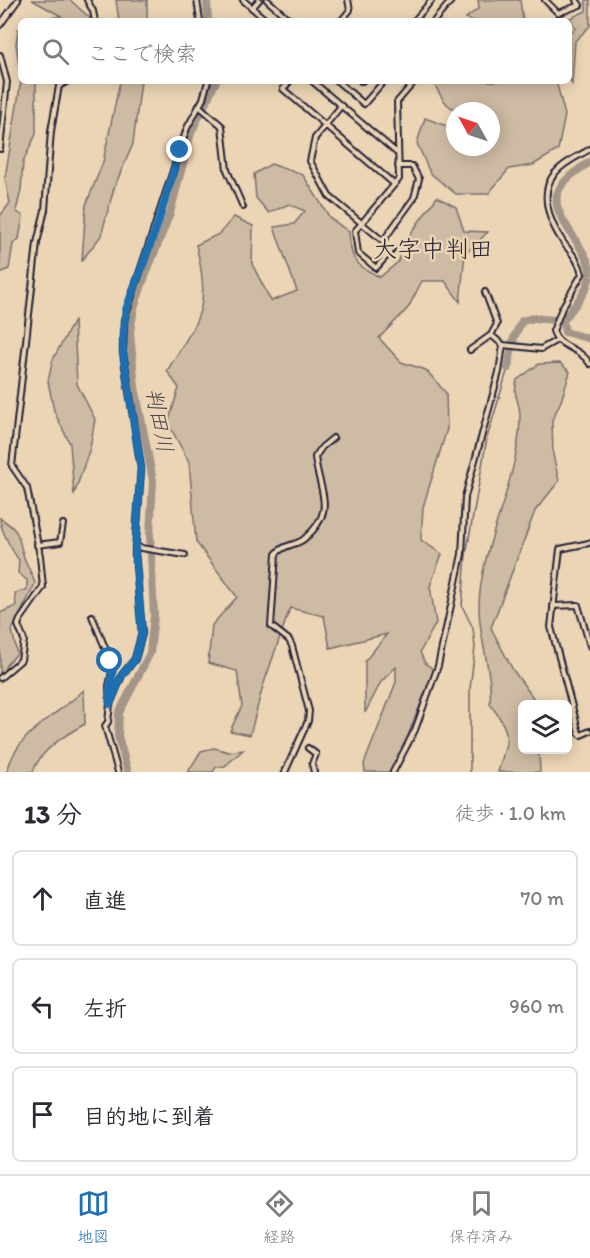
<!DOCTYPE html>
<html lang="ja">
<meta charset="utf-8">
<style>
:root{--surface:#fff;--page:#f2f2f3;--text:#2b2b33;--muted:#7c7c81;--line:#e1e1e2;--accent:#1f6fb2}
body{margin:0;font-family:Itim,"Klee One",sans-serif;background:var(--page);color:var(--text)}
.controls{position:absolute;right:18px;bottom:18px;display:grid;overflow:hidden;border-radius:9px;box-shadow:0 3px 15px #0003}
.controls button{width:54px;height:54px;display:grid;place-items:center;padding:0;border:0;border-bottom:2px solid var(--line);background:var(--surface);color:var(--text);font:30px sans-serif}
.compass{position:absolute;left:446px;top:102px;width:54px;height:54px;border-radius:50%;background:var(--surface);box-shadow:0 3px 15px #0003;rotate:310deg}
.stop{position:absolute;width:18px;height:18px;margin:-14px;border:4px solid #1f6fb2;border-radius:50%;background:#fff}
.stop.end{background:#1f6fb2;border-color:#fff;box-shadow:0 2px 6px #0008}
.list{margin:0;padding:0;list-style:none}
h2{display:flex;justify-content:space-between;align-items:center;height:78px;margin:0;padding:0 24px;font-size:26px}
h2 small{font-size:20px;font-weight:400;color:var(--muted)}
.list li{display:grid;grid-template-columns:39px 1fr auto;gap:18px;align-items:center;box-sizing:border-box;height:96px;margin:0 12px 12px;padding:0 12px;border:2px solid var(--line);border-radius:9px}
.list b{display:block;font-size:22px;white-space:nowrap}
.list em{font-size:20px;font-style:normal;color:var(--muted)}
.icon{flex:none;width:33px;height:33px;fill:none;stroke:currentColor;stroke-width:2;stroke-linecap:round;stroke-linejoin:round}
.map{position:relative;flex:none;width:590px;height:772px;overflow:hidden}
.search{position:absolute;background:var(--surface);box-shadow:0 3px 15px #0003;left:18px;right:18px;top:18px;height:66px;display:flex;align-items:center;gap:15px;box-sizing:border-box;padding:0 21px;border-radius:9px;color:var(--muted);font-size:22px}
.sheet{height:402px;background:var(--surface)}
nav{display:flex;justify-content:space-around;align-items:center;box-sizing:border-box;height:84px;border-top:2px solid var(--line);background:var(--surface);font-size:16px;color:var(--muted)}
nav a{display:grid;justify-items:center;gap:3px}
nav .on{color:var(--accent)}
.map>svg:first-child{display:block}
.green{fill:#cebba3;stroke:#786e6f;stroke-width:1.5}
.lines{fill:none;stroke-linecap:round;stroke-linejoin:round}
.stream{stroke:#70676a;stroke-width:1.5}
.river{stroke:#a49589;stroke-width:8}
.minor-casing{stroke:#22223b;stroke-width:8}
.minor{stroke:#ebd5b4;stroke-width:4}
.route{stroke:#1f6fb2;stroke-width:8}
.labels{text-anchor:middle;stroke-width:5;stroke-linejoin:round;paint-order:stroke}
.water-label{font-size:22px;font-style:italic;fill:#494452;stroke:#ebd5b4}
.quarter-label{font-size:24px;fill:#22223b;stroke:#ebd5b4}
</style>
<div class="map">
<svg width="590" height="772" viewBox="0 0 590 772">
<rect width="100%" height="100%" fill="#ebd5b4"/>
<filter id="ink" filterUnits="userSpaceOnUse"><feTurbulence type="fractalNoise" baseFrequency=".0167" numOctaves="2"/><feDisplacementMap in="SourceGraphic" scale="12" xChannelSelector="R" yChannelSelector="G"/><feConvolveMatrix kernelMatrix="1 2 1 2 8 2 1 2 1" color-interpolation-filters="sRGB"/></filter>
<g filter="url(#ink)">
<!-- green -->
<g class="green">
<polygon points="70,0 90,18 89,21 35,21 61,16 32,0"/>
<polygon points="116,0 147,0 147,21 119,21"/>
<polygon points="478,0 520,0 523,21 471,21 466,18 479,8"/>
<polygon points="586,0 590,0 590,26 575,41 572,84 569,78 569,34 575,28 570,18 586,11"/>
<polygon points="21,28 21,80 16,44 18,29"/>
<polygon points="21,81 36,81 36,134 23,162 21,190 16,211 23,216 19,239 13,244 9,269 0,273 0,216 10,203 5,178"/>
<polygon points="120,81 141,81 133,144 114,188 101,236 82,260 86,205 103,162"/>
<path d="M433,81h123l9,34 -7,35 -25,15 -24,4 -21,25h-32l-26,-21 -13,-30 8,-25 30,11v18h36v-36c-36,0 -42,5 -58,-30z"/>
<path d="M271,164l32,11 27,43 19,14c2,29 5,32 31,45l18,-15 13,-29 26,-36 19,10 8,24 24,1 -23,22 -5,48 -15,-21h-23l-14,27 -29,30 22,24 25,8 20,23 1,36 -24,78 -2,33 21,14 -12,32 6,37 -16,29 5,11 9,7 -33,83 -11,19h-25l-1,-8 32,-82v-15l-15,15 -16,31v-52l22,-27 -57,14 -6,-32 -34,-8 -27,78 -13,49 -20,-4 12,-25 -5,-35 -29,-8 4,-38 25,-28 -41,-55 -7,-80 -21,-39 11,-35 -12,-17c32,-53 45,-62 29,-126l23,-11 15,-17 19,9 -1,38 19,37 26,-10 -23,-64 20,-3 11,-13 -16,-7 -20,9 -13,-15 -2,-24z"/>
<polygon points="74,321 77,384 95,419 90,448 74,495 70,444 54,411 48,381 53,359"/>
<path d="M560,363l10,9 -9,29 -9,19 1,35 6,26 -24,30 -44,117 22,42 24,33 -15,1v46h17l1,22h-42c10,-34 15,-38 -8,-68 3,-33 -12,-66 -11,-100 2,-53 30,-104 38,-157 2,-10 3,-22 3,-32 0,-16 -8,-16 -3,-35l22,-16z"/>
<path d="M0,518c23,15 16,17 24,39 3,10 9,17 11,27l-23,46 5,24 -11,11 -6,17v-69l16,-7 -1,-13 12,-3v-10l-9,-7 1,-13c-7,-9 -19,-31 -19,-42z"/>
<path d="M84,690l1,34c-20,11 -45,26 -52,48h-26c9,-40 50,-56 77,-82z"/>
<polygon points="214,748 229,752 243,750 225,766 216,767 213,772 188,772 201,751"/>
</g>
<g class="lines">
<!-- stream -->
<polyline class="stream" points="470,772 470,689 475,647 473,628 462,606 466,555 487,438 508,368"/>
<!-- river -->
<g class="river">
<polyline points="207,0 208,21"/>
<path d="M563,321c10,-14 26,-30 27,-48 0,-11 -5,-17 -10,-26 -28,-42 -38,-55 10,-85"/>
<polyline points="563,321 565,332 590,339"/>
<polyline points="508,368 514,337 522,321 534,318 563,321"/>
<polyline points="128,772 118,736 119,713 150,653 154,615 150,535 153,481 135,387 130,332 134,308 144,279 170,213 191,133 216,81"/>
</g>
<!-- minor casing -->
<g class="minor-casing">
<g id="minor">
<polyline points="87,0 93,11 95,21"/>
<polyline points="197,0 200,21"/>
<polyline points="243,0 267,21"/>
<polyline points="267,0 291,21"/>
<polyline points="545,0 558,13 580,5 576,0"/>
<polyline points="252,8 259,0"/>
<polyline points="341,21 350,10 348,0"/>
<polyline points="414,21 432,0"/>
<polyline points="434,21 452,0"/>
<polyline points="0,25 18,0"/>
<polyline points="0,55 7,82 0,149"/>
<polyline points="290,81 283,89 394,184"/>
<polyline points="312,81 397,153"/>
<polyline points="337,81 364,104 384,81"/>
<polyline points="361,81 362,81"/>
<polyline points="199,106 222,126 227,170 243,207"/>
<polyline points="341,106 315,138 310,161 329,196 383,241 414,198 419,179 412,166 398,166"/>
<path d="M590,149c-11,7 -26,13 -35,24 -17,20 -5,50 8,69 8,11 16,18 19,32l-20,34 -9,23c6,18 26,15 37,33"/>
<polyline points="392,250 376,268 358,253 355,231 399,179 397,102 415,81"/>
<polyline points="491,335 503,345"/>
<polyline points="470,350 491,335 497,324 485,292"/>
<polyline points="589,543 560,549 551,627 579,733 581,735 590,731"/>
<polyline points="37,545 60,542 63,524"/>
<polyline points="135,547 185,555"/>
<polyline points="553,606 578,605 590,646"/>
<polyline points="92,616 113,667 109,686 110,703"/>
<polyline points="0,678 21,660 24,640 18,625 20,620 43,587 40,556 27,488 12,466 37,243 45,210 51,131 59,86 68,81"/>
<polyline points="308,748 316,754 312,764 314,772"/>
<polyline points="118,772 105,726 108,722 110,704 122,675 135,659 142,633 135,553 141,468 123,352 124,320 187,128 203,99 208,81"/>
<path d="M285,772l23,-51 1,-10 -17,-65 -3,-6 -18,-14 5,-72c9,-11 20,-8 28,-15 34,-29 15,-47 11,-82l7,-10 11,-9"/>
<polyline points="393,772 415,730 438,666 462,554 465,497 499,372 503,345 541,349 557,340"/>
</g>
</g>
<!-- minor -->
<use href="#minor" class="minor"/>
</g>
</g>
<g class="lines" filter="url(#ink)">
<!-- route -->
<path class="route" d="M110,661c6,13 -3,27 0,43l12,-29 13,-16 7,-26 -7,-80 6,-85 -18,-116v-20l3,-22 32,-87 22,-73"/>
</g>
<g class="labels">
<!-- water labels -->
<g class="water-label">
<text transform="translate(160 420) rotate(79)" y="8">判田川</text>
</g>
<!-- quarter labels -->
<g class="quarter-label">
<text x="433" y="257">大字中判田</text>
</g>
</g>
</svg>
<div class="controls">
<button><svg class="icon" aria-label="layers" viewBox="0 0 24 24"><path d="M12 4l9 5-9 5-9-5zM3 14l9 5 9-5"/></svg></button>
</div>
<svg class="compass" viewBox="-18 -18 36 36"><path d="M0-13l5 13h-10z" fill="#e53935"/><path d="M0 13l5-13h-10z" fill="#7c7c81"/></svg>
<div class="stop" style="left:110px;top:661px"></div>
<div class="stop end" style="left:180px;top:150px"></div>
<div class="search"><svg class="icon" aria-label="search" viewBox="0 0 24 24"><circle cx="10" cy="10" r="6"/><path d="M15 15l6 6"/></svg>ここで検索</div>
</div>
<section class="sheet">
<h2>13 分<small>徒歩 · 1.0 km</small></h2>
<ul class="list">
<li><svg class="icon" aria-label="ahead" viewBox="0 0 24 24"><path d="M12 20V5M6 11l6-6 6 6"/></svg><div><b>直進</b></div><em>70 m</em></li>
<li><svg class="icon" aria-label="left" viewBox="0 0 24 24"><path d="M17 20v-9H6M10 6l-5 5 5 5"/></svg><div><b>左折</b></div><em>960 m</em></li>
<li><svg class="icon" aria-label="arrive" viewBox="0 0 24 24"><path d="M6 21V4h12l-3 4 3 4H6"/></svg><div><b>目的地に到着</b></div></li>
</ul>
</section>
<nav>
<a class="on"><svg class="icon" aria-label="map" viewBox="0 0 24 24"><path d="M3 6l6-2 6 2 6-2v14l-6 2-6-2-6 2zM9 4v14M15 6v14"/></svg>地図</a>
<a><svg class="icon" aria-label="directions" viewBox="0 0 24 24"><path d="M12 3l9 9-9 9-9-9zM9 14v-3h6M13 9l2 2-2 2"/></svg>経路</a>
<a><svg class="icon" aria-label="saved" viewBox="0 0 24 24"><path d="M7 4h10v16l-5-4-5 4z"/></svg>保存済み</a>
</nav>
